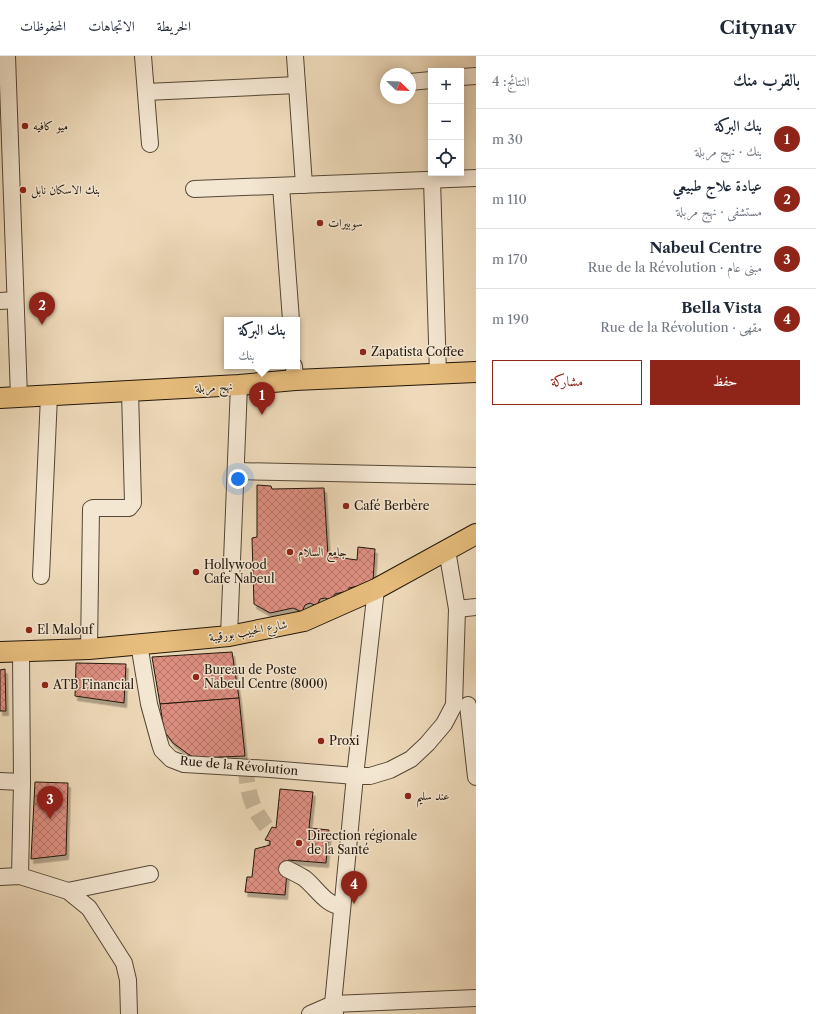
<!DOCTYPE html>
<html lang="ar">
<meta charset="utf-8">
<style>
:root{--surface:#fff;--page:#f6f6f7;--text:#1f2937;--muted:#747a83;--line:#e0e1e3;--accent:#8f2418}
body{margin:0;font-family:"Libre Caslon Text",Amiri,serif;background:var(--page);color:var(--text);direction:rtl}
.controls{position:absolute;right:12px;top:12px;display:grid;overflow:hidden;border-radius:0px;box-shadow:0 2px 10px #0003}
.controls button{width:36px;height:36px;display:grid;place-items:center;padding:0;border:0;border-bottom:1px solid var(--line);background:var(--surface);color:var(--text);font:20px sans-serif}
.compass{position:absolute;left:380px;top:12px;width:36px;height:36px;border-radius:50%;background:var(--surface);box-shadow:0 2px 10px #0003;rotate:113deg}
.you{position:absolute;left:238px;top:423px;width:14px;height:14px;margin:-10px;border:3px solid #fff;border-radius:50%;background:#1a73e8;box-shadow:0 0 0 6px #1a73e833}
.badge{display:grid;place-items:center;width:26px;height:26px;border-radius:50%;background:var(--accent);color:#fff;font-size:13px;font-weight:700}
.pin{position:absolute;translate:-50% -33px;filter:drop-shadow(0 1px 2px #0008)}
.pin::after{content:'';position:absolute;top:21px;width:14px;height:12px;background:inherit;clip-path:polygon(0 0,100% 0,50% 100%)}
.popup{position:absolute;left:224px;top:261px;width:76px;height:52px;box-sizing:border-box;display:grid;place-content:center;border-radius:0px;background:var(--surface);filter:drop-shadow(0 1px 3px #0005);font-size:13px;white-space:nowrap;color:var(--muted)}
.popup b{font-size:15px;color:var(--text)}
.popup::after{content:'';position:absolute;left:50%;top:100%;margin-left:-8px;border:8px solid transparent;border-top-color:var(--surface)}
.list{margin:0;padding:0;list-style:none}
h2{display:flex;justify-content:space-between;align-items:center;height:52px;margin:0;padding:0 16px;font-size:17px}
h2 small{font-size:13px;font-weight:400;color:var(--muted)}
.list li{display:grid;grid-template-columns:26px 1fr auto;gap:12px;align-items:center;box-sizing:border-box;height:60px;padding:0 16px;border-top:1px solid var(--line)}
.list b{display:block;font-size:15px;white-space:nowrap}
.list p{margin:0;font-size:13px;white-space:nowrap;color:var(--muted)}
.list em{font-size:13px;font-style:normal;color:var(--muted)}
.actions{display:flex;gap:8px;padding:12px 16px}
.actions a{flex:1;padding:9px 0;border:1px solid var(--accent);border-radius:0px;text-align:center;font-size:14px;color:var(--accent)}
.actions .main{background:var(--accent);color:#fff}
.icon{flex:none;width:22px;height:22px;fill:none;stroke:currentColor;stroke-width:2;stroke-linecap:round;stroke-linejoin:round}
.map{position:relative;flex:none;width:476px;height:958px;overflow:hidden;direction:ltr}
header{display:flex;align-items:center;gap:24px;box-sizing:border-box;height:56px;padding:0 20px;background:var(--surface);border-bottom:1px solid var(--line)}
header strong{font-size:19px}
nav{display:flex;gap:22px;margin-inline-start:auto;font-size:14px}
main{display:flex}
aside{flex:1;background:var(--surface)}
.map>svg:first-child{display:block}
.building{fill:url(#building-cross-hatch);stroke:#20160a;filter:url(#shadow)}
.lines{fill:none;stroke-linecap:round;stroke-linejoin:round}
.minor-tunnel{stroke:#c5b397;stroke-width:16;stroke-dasharray:16 8;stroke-linecap:butt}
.minor-casing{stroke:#544736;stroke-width:18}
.major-casing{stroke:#20160a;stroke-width:22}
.minor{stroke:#f4e7d2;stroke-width:16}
.major{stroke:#e7bd7d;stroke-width:20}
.poi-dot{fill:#8f2418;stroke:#f4e7d2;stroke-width:1.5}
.labels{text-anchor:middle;stroke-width:3;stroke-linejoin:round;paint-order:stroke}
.poi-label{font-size:12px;fill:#20160a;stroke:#f4e7d2;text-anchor:start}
.street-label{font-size:12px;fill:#20160a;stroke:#f4e7d2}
</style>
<header>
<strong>Citynav</strong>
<nav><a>الخريطة</a><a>الاتجاهات</a><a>المحفوظات</a></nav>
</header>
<main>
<aside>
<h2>بالقرب منك<small>النتائج: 4</small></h2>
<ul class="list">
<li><span class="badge">1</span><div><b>بنك البركة</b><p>بنك · نهج مربلة</p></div><em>30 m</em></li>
<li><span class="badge">2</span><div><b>عيادة علاج طبيعي</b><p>مستشفى · نهج مربلة</p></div><em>110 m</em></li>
<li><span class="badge">3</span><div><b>Nabeul Centre</b><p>مبنى عام · Rue de la Révolution</p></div><em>170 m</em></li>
<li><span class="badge">4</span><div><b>Bella Vista</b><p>مقهى · Rue de la Révolution</p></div><em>190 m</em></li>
</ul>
<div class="actions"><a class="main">حفظ</a><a>مشاركة</a></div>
</aside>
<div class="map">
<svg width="476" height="958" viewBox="0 0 476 958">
<defs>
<pattern id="building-cross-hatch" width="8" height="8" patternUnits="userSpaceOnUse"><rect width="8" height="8" fill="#df8f82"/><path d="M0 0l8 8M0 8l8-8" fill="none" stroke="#b47469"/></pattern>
<filter id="shadow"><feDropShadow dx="2.5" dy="4.5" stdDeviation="0" flood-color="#0004"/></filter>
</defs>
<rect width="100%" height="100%" fill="#eedaba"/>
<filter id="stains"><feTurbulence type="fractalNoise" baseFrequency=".005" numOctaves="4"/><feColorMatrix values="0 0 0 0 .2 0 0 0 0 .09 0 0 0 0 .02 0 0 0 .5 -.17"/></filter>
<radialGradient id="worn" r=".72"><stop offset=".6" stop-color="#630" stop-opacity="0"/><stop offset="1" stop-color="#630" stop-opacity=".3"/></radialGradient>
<!-- building -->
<g class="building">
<polygon points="257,429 271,430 272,433 324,432 328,500 357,504 358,491 375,493 373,525 366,528 349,532 348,537 343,536 335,538 331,544 325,542 320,543 317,550 310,547 305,549 302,556 293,552 270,557 254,548 252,482 257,481"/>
<polygon points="232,596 239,642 160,648 152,601"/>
<polygon points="76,607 126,608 124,647 75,640"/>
<polygon points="5,613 6,655 0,655 0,614"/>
<polygon points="239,642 245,700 195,702 188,698 173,687 164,675 160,648"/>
<polygon points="35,726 68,727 66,799 31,803"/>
<polygon points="280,733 313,736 309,772 329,774 326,807 288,804 285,839 245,836 247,821 252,821 255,793 270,789 270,785 265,784 272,771 276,772"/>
</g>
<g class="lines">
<!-- minor-tunnel -->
<path class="minor-tunnel" d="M246,711c0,16 4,36 13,49 3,5 7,10 11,15"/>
<!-- minor casing -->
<g class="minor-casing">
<g id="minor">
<polyline points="7,0 19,341"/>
<polyline points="143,0 150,88"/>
<polyline points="295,0 304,129"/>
<polyline points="461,21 476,20"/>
<polyline points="410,26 431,24"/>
<polyline points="146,36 297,29"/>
<polyline points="432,124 438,318"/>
<polyline points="281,130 291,264"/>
<polyline points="194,133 476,122"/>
<polyline points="0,245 15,244"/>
<polyline points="294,310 295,324"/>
<polyline points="236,415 476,420"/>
<polyline points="41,520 49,340"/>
<polyline points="376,533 355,720 333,948 476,942"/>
<polyline points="457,553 476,551"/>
<polyline points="229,580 239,329"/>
<polyline points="139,588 149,648 160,688 162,694 171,703 184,708 270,713 355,720 370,720 390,714 411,703 427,688 444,668 454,649 457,553 447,494"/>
<polyline points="89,593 91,453 93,452 129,452 133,447 130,335"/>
<polyline points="468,649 476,721"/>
<polyline points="0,725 22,726"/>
<path d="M287,813c6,3 12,6 17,9 12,9 23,29 38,28"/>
<polyline points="20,820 22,726 21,597"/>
<polyline points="0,821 20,820 68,835 89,852 124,907 128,924 129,958"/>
<polyline points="68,835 150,818"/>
<polyline points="310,958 333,948 335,957"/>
</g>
</g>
<!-- major casing -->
<g class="major-casing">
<g id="major">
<polyline points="0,342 239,329 295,324 476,316"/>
<polyline points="0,596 89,593 229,580 304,565 376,533 476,478"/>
</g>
</g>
<!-- minor -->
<use href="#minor" class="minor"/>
<!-- major -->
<use href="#major" class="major"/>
</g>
<!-- markers -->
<g class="poi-dot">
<circle cx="25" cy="70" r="4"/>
<circle cx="23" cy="134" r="4"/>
<circle cx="320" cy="167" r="4"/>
<circle cx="363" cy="296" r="4"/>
<circle cx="346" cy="450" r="4"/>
<circle cx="290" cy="496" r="4"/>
<circle cx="196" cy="516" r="4"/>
<circle cx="29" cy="574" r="4"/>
<circle cx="196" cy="621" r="4"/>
<circle cx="45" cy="629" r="4"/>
<circle cx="321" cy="685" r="4"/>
<circle cx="408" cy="740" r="4"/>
<circle cx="299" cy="787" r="4"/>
</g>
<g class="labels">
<!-- poi labels -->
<g class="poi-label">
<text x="33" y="74">ميو كافيه</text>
<text x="31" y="138">بنك الاسكان نابل</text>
<text x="328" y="171">سوبيرات</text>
<text x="371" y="300">Zapatista Coffee</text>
<text x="354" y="454">Café Berbère</text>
<text x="298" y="500">جامع السلام</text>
<text x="204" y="513">Hollywood<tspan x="204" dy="14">Cafe Nabeul</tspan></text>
<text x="37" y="578">El Malouf</text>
<text x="204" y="618">Bureau de Poste<tspan x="204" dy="14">Nabeul Centre (8000)</tspan></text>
<text x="53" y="633">ATB Financial</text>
<text x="329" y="689">Proxi</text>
<text x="416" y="744">عند سليم</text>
<text x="307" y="784">Direction régionale<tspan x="307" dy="14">de la Santé</tspan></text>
</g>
<!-- street labels -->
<g class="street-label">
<text transform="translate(214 331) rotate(-3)" y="4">نهج مربلة</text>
<text transform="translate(248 575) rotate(-10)" y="4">شارع الحبيب بورقيبة</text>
<text transform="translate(239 710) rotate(5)" y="4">Rue de la Révolution</text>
</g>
</g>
<rect width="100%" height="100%" filter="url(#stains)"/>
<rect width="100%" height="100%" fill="url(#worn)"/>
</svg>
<div class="controls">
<button>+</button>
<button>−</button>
<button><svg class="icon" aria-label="locate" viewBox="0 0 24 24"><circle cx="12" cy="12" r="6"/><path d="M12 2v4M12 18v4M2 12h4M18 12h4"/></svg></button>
</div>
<svg class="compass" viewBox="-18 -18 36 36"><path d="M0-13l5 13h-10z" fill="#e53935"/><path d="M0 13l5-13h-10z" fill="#747a83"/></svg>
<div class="you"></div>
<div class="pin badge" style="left:262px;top:359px">1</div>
<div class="popup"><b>بنك البركة</b>بنك</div>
<div class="pin badge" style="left:42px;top:269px">2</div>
<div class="pin badge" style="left:50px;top:763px">3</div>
<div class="pin badge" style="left:354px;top:848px">4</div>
</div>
</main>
